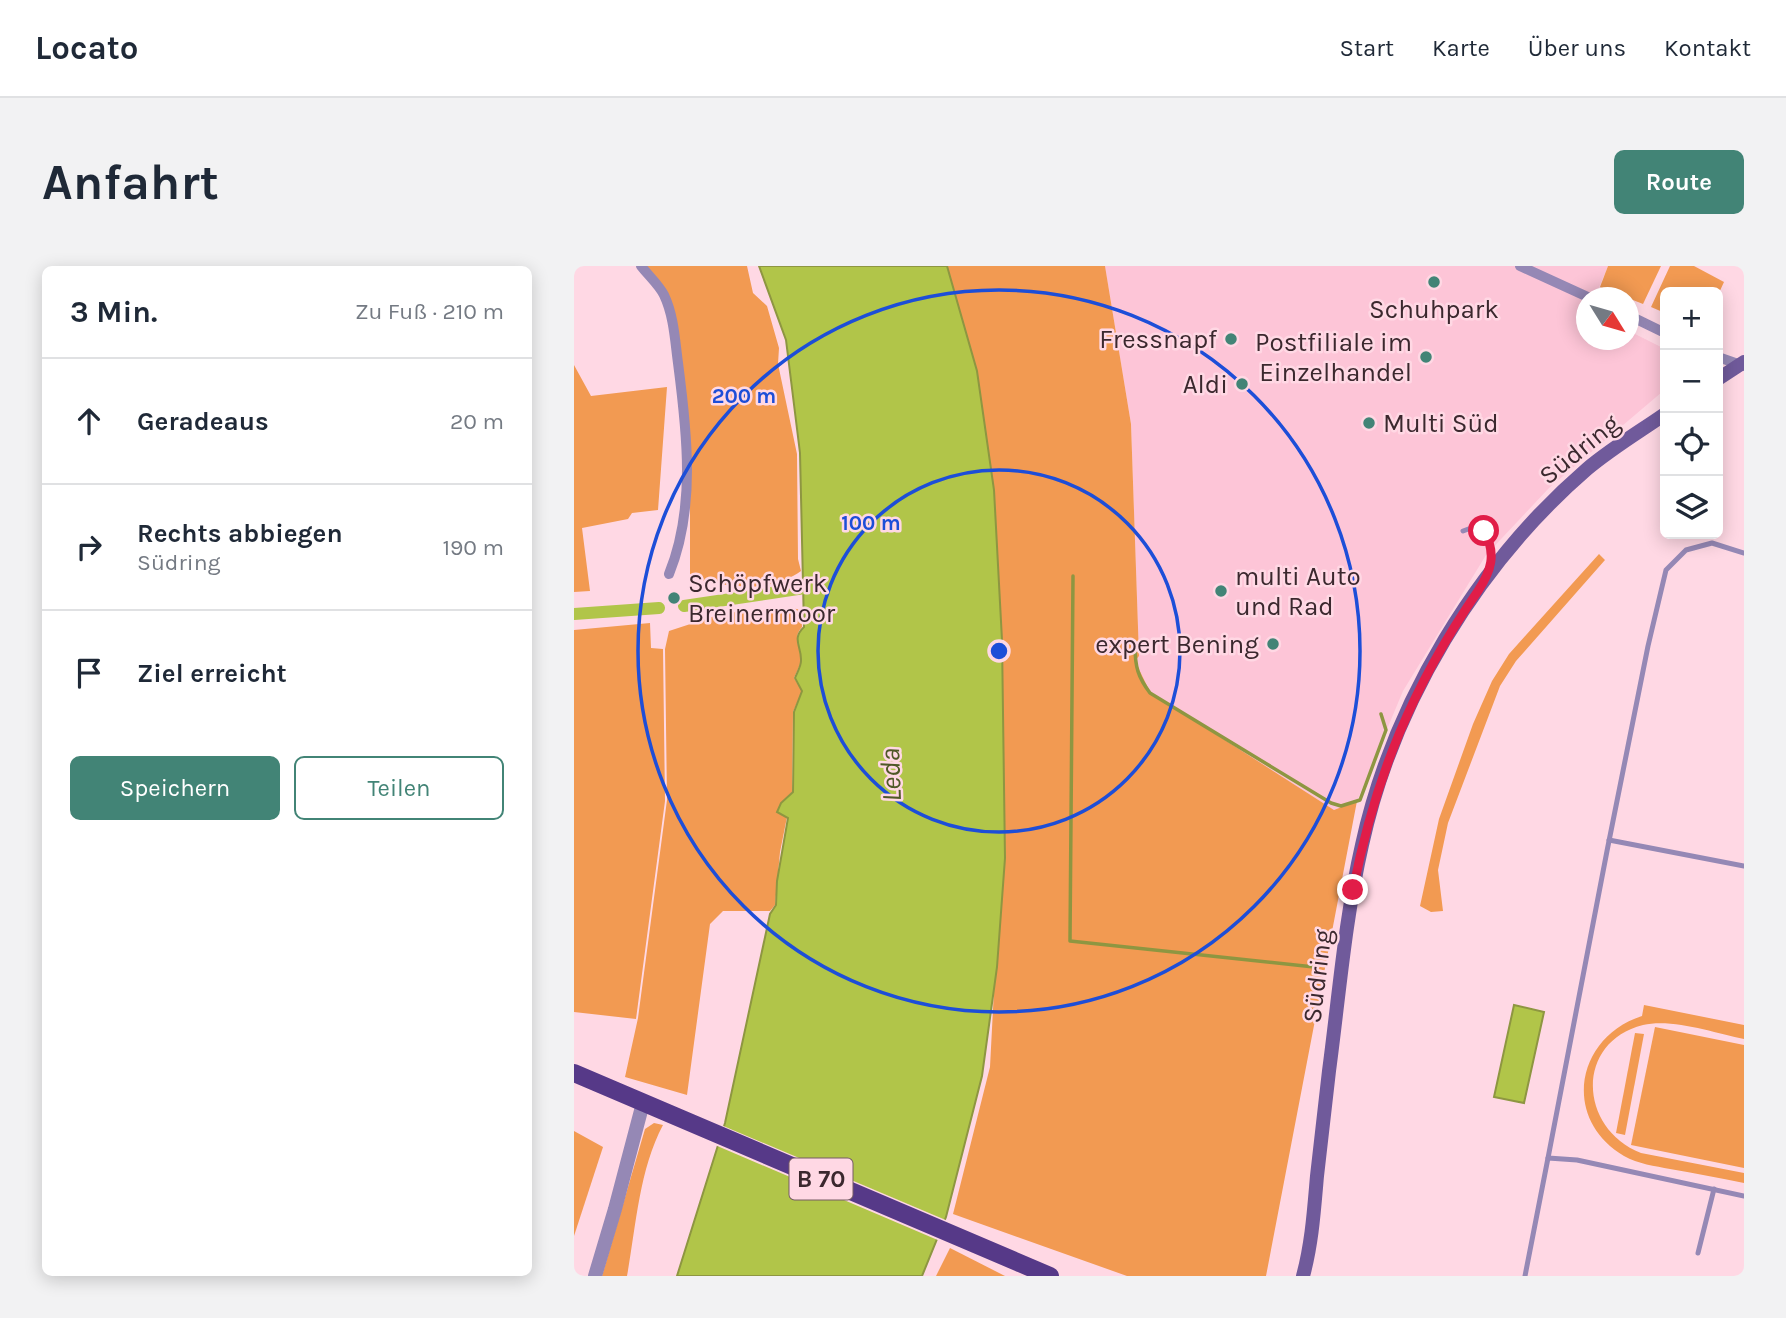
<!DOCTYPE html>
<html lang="de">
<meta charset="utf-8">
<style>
:root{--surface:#fff;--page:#f2f2f3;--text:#1f2937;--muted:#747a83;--line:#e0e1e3;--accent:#428476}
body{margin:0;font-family:Karla,sans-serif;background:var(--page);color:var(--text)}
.controls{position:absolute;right:21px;top:21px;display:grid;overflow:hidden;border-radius:10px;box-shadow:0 4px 18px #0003}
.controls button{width:63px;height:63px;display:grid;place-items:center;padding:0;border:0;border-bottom:2px solid var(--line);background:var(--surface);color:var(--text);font:35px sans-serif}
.compass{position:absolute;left:1002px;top:21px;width:63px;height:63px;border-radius:50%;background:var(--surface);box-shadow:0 4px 18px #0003;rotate:127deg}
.stop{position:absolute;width:21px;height:21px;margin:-16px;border:5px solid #e11d48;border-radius:50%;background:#fff}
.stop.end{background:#e11d48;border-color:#fff;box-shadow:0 2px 7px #0008}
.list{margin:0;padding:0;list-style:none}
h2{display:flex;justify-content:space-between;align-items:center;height:91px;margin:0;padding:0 28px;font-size:30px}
h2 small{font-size:23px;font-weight:400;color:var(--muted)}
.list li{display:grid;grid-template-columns:46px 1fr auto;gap:21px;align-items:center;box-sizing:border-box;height:126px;padding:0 28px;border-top:2px solid var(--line)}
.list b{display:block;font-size:26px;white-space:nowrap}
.list p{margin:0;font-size:23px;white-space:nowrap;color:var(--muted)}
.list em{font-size:23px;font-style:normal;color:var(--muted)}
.actions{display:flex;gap:14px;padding:21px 28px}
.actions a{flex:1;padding:16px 0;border:2px solid var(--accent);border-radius:10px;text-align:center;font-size:24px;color:var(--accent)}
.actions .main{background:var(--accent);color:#fff}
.icon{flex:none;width:38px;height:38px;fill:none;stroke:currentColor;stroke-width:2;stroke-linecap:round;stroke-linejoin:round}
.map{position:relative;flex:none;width:1170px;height:1010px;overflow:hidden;border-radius:10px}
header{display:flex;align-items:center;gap:42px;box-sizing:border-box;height:98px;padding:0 35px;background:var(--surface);border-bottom:2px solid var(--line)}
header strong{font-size:33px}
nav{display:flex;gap:38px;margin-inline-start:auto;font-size:24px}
.intro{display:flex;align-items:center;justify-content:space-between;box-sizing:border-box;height:168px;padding:0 42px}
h1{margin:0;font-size:49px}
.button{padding:18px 32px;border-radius:10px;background:var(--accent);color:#fff;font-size:24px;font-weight:700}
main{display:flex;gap:42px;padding:0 42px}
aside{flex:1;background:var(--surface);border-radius:10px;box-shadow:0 4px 18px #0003}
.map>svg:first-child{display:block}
.built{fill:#fdc5d7}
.green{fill:#f29a52}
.water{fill:#b1c549;stroke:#8e9641;stroke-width:2}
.pier{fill:#ffd8e4}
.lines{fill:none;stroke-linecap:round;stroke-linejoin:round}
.stream{stroke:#8e9641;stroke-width:3.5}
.canal{stroke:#b1c549;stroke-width:12}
.service{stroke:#9588b5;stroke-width:5}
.minor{stroke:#9588b5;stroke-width:10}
.tertiary{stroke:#9588b5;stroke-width:14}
.secondary{stroke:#705a9b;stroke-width:14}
.primary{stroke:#563988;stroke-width:18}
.route{stroke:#e11d48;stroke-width:9}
.ring{fill:none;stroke:#1d4ed8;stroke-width:3.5}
.poi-dot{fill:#428476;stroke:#ffd8e4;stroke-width:2.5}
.labels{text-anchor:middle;stroke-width:5;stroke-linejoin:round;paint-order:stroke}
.shield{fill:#ffd8e4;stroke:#765d65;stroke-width:2}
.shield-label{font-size:24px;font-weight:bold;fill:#3b282e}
.poi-label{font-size:26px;fill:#3b282e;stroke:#ffd8e4;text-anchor:end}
.street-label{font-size:26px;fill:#3b282e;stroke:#ffd8e4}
.water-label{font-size:28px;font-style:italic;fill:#4f5827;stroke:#ffd8e4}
.centre{fill:#1d4ed8;stroke:#ffd8e4;stroke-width:3.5}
.ring-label{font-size:21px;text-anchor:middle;font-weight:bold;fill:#1d4ed8;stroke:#ffd8e4;stroke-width:5;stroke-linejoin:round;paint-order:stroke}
</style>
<header>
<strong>Locato</strong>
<nav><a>Start</a><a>Karte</a><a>Über uns</a><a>Kontakt</a></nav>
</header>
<div class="intro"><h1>Anfahrt</h1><a class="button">Route</a></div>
<main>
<aside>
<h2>3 Min.<small>Zu Fuß · 210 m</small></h2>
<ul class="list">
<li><svg class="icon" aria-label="ahead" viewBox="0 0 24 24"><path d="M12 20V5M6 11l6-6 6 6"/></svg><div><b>Geradeaus</b></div><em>20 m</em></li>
<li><svg class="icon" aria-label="right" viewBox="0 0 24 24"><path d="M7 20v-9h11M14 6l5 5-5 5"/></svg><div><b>Rechts abbiegen</b><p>Südring</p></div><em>190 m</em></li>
<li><svg class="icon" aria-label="arrive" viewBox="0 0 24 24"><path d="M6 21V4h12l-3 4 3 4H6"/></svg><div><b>Ziel erreicht</b></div></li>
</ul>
<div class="actions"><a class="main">Speichern</a><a>Teilen</a></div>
</aside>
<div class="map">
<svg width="1170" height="1010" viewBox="0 0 1170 1010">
<rect width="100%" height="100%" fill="#ffd8e4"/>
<!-- built -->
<polygon class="built" points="531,0 1034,0 1021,31 1012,32 1012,74 1054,74 1055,65 1091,83 1091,122 1088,126 975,222 912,289 829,425 783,535 760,544 576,427 561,395 565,390 557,158"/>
<!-- green -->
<g class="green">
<path d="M72,0h101l6,27 14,13 12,42 -1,16 19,90 1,105 3,12c-9,7 -29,14 -41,15 -15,2 -59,-2 -70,-11v-69l-20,-206z"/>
<polygon points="363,0 531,0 557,158 565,390 561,395 576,426 760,544 783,535 692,1010 553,1010 379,948 416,801 425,628"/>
<polygon points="1034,0 1087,0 1069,38 1026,21"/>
<polygon points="1096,0 1120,0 1150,16 1144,29 1144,26 1091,26 1091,47 1077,41"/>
<polygon points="0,99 17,130 93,121 84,244 58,247 54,253 8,262 16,325 0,326"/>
<polygon points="1025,288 1031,294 942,395 926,420 874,557 864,604 869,645 857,646 846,640 865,553 899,458 918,415 935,388"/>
<path d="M218,342l9,2 1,17c-11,12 0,21 -1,34 -1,5 -5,12 -7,17l8,13 -9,21 -1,80 -11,11 -4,9 10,5 -7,35 -5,53 -5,6h-47l-13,13 -23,171 -62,-18 13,-59 29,-218 -2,-151 4,-18 55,-18z"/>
<polygon points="76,357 77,382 89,383 91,535 62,753 0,746 0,364"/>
<path d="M1070,739l100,20v14c-29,-6 -72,-21 -101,-14 -68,17 -65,103 -2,128l103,20v10c-25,-5 -49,-10 -74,-14 -15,-3 -32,-5 -46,-13 -63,-37 -48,-119 18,-140z"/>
<polygon points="1081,761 1170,779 1170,902 1057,879"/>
<polygon points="1061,767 1070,768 1051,869 1042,867"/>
<path d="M80,857l9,2c-24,45 -27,102 -36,151h-25l43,-147z"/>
<polygon points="0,865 29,881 0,970"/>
<polygon points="376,982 431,1010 362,1010"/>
</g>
<!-- water -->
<g class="water">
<path d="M185,0h188l30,105 17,119 8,150 3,218 -8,109 -15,109 -36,141 -24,59h-245l48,-153 45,-209 6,-9 1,-24 11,-63 -11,-6 4,-9 12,-11 1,-80 8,-21 -7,-13c2,-5 6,-12 6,-17 1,-14 -10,-22 3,-34l-4,-174 -14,-113z"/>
<polygon points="940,739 970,746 950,837 920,831"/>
</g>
<!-- pier -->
<polygon class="pier" points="147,859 374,955 366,975 141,879"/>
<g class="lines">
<!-- stream -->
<g class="stream">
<polyline points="499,310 496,675 740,701"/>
<path d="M561,380c0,21 3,31 15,47l181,110 10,3 19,-6 26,-70 -5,-16"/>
</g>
<!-- canal -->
<g class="canal">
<polyline points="110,340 244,320"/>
<polyline points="0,348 85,342"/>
</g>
<!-- service -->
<g class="service">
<polyline points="889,265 900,261 910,265 915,278 916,301"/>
<polyline points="1035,574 1170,600"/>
<polyline points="974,892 1033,585 1074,380 1092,304 1112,284 1138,277 1170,287"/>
<polyline points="1124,987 1140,923"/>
<polyline points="951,1010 974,892 1003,894 1170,930"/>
</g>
<!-- minor -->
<g class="minor">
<path d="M67,0c7,9 18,19 23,29 10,21 11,46 14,68 9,69 18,145 -9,211"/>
<polyline points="946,0 1016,32"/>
<polyline points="1054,49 1091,67"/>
<polyline points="1144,91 1170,100"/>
</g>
<!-- tertiary -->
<polyline class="tertiary" points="21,1010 41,943 69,837"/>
<!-- secondary -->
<g class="secondary">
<polyline points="1144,113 1170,96"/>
<path d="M729,1010c9,-33 11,-66 14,-100 4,-35 8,-70 12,-105 10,-75 16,-152 33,-226 31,-142 115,-281 225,-376 25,-21 52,-37 78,-55"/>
</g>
<!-- primary -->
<polyline class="primary" points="0,807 476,1010"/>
</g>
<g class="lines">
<!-- route -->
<path class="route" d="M779,624c22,-113 60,-205 125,-299 13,-20 19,-37 6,-60"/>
</g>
<!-- distance rings -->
<g class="ring">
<circle cx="425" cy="385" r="181"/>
<circle cx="425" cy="385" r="361"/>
</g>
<!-- markers -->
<g class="poi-dot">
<circle cx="860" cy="16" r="7"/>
<circle cx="657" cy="73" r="7"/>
<circle cx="852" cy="91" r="7"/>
<circle cx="668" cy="118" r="7"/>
<circle cx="795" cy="157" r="7"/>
<circle cx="647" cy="325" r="7"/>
<circle cx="100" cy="332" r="7"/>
<circle cx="699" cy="378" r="7"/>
</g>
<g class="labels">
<!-- shield labels -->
<rect class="shield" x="215.5" y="892.5" width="63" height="41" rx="5"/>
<g class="shield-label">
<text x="247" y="921">B 70</text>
</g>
<!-- poi labels -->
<g class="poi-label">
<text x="860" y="52" text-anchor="middle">Schuhpark</text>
<text x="643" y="82">Fressnapf</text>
<text x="838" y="85">Postfiliale im<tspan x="838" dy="30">Einzelhandel</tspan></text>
<text x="654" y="127">Aldi</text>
<text x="809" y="166" text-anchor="start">Multi Süd</text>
<text x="661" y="319" text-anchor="start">multi Auto<tspan x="661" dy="30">und Rad</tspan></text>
<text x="114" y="326" text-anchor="start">Schöpfwerk<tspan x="114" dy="30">Breinermoor</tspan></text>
<text x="685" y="387">expert Bening</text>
</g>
<!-- street labels -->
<g class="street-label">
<text transform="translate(1005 183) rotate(-39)" y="9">Südring</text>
<text transform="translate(743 710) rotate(-83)" y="9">Südring</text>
</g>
<!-- water labels -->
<g class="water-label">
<text transform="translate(316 509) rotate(-92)" y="10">Leda</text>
</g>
</g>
<circle cx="425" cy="385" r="10" class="centre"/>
<g class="ring-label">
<text x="170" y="137">200 m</text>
<text x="297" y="264">100 m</text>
</g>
</svg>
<div class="controls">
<button>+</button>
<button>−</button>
<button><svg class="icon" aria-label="locate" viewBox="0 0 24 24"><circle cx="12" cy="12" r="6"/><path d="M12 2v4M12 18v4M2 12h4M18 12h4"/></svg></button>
<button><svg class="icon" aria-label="layers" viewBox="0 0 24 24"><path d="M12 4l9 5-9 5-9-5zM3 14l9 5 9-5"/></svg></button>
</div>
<svg class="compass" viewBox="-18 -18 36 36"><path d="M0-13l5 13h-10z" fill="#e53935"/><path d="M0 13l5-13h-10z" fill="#747a83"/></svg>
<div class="stop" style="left:910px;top:265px"></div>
<div class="stop end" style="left:779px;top:624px"></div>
</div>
</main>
